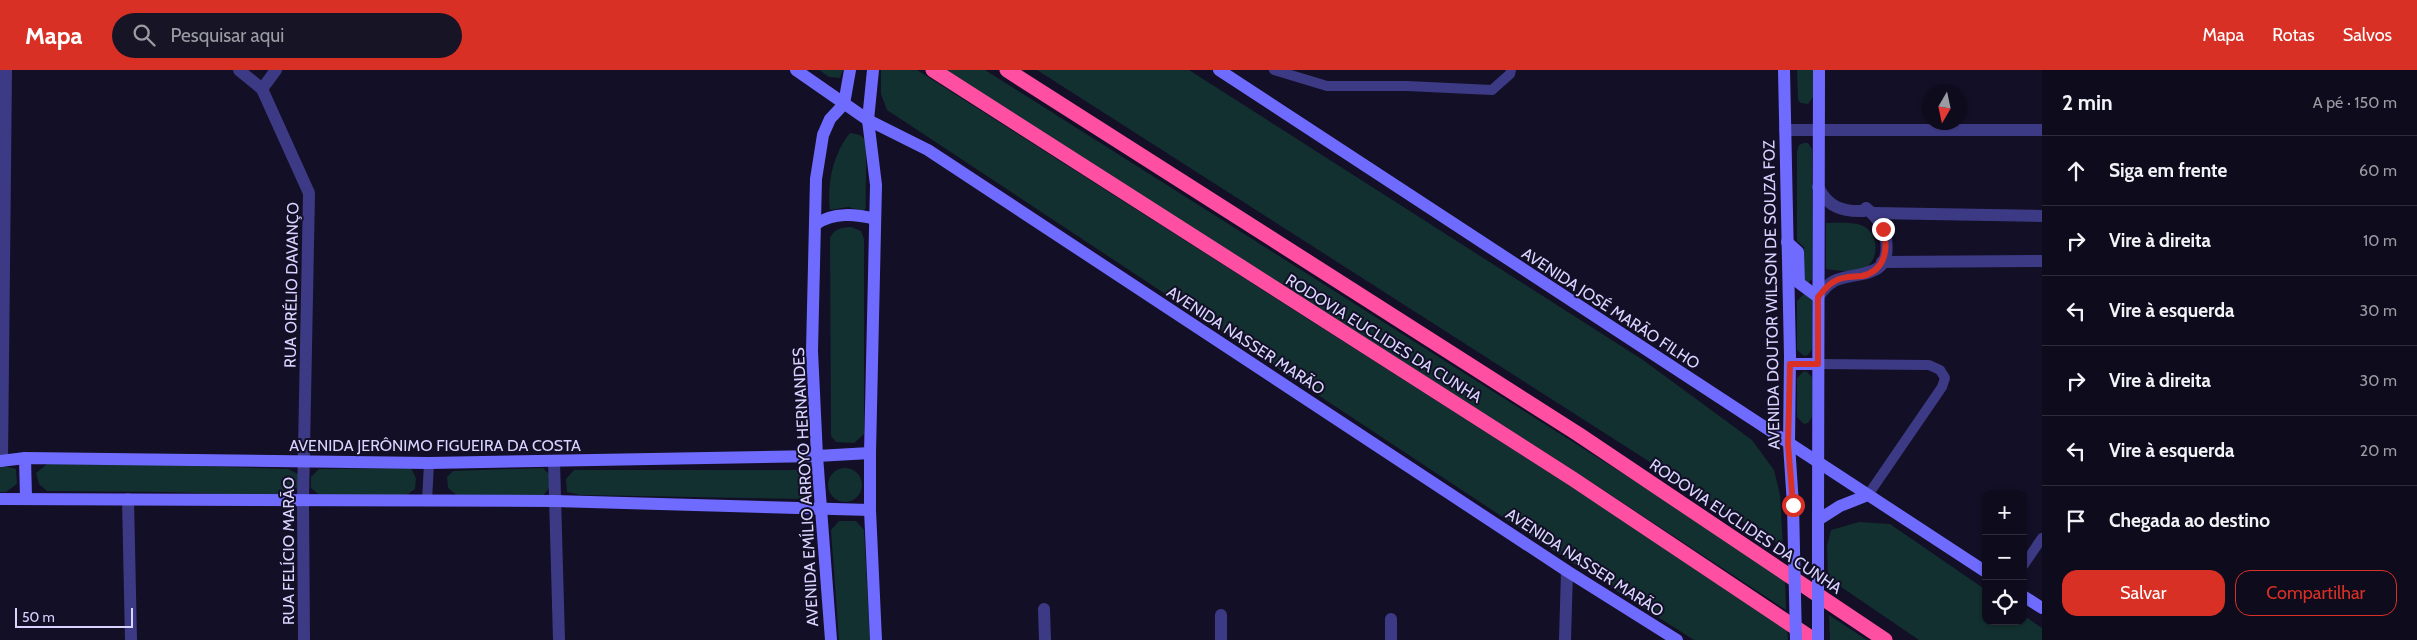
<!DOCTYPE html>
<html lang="pt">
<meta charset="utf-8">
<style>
:root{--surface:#0e0b1c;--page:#171425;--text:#f1f3f6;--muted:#9b9ba3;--line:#2e2b3b;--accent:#d93025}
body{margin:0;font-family:Cabin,sans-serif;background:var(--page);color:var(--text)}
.controls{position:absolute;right:15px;bottom:15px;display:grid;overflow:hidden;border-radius:10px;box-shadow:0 1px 4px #0004}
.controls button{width:45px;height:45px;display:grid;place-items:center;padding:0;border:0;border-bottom:1px solid var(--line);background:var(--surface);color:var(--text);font:25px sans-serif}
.compass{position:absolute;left:1922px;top:15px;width:45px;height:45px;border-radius:50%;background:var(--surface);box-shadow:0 1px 4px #0004;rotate:189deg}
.scale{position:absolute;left:15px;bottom:12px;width:118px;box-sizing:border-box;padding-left:5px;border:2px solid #d9d4ff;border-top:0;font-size:14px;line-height:18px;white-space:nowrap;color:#d9d4ff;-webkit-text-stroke:4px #130f26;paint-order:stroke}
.stop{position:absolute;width:15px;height:15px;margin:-11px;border:4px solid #d93025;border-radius:50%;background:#fff}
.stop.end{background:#d93025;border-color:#fff;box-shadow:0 1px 5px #0008}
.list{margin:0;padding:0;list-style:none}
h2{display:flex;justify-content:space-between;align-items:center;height:65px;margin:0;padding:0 20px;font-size:21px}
h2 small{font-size:16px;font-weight:400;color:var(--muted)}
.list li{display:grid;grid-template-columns:32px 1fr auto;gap:15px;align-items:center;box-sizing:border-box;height:70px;padding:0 20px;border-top:1px solid var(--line)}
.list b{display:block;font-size:19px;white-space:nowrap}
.list em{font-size:16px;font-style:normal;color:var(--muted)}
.actions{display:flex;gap:10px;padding:15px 20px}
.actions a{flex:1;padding:11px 0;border:1px solid var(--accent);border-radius:15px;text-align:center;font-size:18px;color:var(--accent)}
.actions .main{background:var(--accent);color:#fff}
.icon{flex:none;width:28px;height:28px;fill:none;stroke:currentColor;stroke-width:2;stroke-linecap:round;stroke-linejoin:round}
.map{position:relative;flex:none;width:2042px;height:570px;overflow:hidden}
header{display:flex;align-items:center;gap:30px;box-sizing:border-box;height:70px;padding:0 25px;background:var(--accent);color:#fff}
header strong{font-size:24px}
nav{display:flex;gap:28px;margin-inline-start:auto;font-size:18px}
.search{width:350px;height:45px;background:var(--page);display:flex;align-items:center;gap:12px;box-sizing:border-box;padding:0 18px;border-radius:28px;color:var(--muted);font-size:19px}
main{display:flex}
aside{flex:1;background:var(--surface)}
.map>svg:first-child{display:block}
.green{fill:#12302f}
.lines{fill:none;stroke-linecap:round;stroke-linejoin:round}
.lane{stroke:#3d3a85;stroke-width:10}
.street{stroke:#3d3a85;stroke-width:12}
.secondary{stroke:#6f6bff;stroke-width:12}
.highway{stroke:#ff4fa3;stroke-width:15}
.secondary-bridge{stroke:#6f6bff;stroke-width:12}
.route{stroke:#d93025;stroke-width:6}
.labels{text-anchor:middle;stroke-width:4;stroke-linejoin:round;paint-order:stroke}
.street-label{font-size:16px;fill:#d9d4ff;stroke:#130f26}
</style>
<header>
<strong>Mapa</strong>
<div class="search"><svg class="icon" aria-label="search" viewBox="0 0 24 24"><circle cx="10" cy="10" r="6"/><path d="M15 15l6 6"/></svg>Pesquisar aqui</div>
<nav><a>Mapa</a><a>Rotas</a><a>Salvos</a></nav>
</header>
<main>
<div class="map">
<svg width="2042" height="570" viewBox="0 0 2042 570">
<rect width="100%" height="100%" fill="#130f26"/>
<!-- green -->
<g class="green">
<polygon points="819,0 843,0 840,8 829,7"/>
<polygon points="881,0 917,0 1572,417 1787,559 1788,570 1694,570 1554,481 887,40 881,24"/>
<polygon points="943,0 985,0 1785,506 1786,540 1573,400"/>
<polygon points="1037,0 1189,0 1643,290 1752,370 1774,400 1780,425 1783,477"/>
<polygon points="1797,0 1813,0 1813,27 1808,34 1801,33 1798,30"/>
<path d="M850,63c5,1 11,1 14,6 4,8 1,55 2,68l-2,4 -16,-4 -18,3c-3,-27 3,-56 20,-77z"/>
<polygon points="1804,73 1808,73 1812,79 1812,209 1808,213 1804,209 1804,177 1797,171 1797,81 1799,75"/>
<path d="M1826,153c10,0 25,-1 35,2 21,8 19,43 -4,46 -9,2 -21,-1 -31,-2z"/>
<path d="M851,157l10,4 3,8v195l-10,9 -18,-1 -5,-6 -1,-198c5,-10 10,-10 21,-11z"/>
<polygon points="1804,224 1812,229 1812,279 1808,285 1804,286 1797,280 1797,231"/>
<polygon points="1804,301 1807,302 1812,307 1812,347 1808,353 1804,354 1797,347 1797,308"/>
<polygon points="47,394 167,395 288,399 298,404 298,417 290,426 166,422 47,421 39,414 36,403"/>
<polygon points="0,395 16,399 17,414 6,422 0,422"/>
<circle cx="845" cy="415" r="17"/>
<polygon points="411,398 416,408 415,419 405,426 321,426 311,418 311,407 319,399"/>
<polygon points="543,398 549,404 549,418 543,426 458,426 448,418 447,407 453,401"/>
<polygon points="574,400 803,400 811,405 811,422 803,429 580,425 567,422 566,409"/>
<polygon points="839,451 856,451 864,460 870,570 839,570 831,460"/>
<polygon points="1859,452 1890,454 1986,520 1986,551 2023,551 2023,545 2042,558 2042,570 1919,570 1828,508 1827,476 1831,460"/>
<polygon points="1829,545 1867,570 1830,570"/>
</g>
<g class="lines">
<!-- lane -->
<g class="lane">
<polyline points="1274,0 1327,16 1407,16 1492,20 1510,4 1511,0"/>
<polyline points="1818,294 1929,295 1940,300 1945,308 1942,317 1868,425"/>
<polyline points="427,431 429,393"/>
<polyline points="2023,496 2042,468"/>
</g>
<!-- street -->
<g class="street">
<polyline points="239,0 262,19 309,123 303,431 304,570"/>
<polyline points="262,19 276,0"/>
<polyline points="1785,60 2042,60"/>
<polyline points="1873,143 2042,146"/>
<polyline points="1882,192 2042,191"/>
<path d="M1818,227c4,-6 9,-12 16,-16 21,-11 58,1 52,-42 -2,-13 -10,-23 -20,-31l-2,3c-22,1 -36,-4 -46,-24"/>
<polyline points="2,391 6,0"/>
<polyline points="554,391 559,570"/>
<polyline points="128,429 131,570"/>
<polyline points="1044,539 1045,570"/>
<polyline points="1221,570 1221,545"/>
<polyline points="1391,570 1391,549"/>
<polyline points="1565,570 1567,501"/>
</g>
<!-- secondary -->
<g class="secondary">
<polyline points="796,0 868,50 928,80 1567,501 1677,570"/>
<polyline points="873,0 868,50 876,115 870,383 870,440 876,570"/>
<polyline points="1219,0 1986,502"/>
<polyline points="1784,0 1790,286 1789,374 1793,435"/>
<path d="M816,154c18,-12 39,-10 59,-5"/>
<polyline points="1787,172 1798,182 1799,213 1818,227"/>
<polyline points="1790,294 1818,294"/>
<polyline points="25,388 26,428"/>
<polyline points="0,391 25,388 429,393 817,386 870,383"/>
<polyline points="0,429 555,431 870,440"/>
<polyline points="1818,450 1840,436 1868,425"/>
<polyline points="1818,460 1819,0"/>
<polyline points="2023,526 2042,538"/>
<polyline points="831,570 817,386 812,281 816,109 823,65 830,49 844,34 850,0"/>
</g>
<!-- highway -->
<g class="highway">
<polyline points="933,0 1573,409 1814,570"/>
<polyline points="1007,0 1578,364 1885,570"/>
</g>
<!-- secondary-bridge -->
<g class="secondary-bridge">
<polyline points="1793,435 1796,570"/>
<polyline points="1818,570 1818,460"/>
</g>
</g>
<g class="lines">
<!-- route -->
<path class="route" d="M1793,435l-5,-61 2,-80h28v-67c5,-6 10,-13 17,-16 8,-5 17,-4 27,-5 23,-5 27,-27 21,-47"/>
</g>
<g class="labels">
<!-- street labels -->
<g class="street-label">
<text transform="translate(291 215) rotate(-89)" y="6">RUA ORÉLIO DAVANÇO</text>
<text transform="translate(1771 225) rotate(-91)" y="6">AVENIDA DOUTOR WILSON DE SOUZA FOZ</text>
<text transform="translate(1611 238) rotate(33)" y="6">AVENIDA JOSÉ MARÃO FILHO</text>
<text transform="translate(1384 268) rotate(32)" y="6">RODOVIA EUCLIDES DA CUNHA</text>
<text transform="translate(1246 270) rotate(33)" y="6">AVENIDA NASSER MARÃO</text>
<text x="435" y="381">AVENIDA JERÔNIMO FIGUEIRA DA COSTA</text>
<text transform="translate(805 417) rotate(-93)" y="6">AVENIDA EMÍLIO ARROYO HERNANDES</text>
<text transform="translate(1746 456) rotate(34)" y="6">RODOVIA EUCLIDES DA CUNHA</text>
<text transform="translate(288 481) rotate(-90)" y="6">RUA FELÍCIO MARÃO</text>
<text transform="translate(1585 492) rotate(33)" y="6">AVENIDA NASSER MARÃO</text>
</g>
</g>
</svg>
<div class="controls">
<button>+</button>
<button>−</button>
<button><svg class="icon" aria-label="locate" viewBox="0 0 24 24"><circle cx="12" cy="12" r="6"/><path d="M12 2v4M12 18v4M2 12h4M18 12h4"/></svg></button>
</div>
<svg class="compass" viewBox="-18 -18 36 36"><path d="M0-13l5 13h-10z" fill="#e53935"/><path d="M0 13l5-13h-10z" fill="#9b9ba3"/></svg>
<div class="scale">50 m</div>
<div class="stop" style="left:1793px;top:435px"></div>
<div class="stop end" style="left:1883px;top:159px"></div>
</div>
<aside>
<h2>2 min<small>A pé · 150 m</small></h2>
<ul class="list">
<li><svg class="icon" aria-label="ahead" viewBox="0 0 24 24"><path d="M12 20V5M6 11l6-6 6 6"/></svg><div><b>Siga em frente</b></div><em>60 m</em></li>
<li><svg class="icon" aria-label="right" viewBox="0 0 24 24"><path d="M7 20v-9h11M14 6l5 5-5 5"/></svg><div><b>Vire à direita</b></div><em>10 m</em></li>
<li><svg class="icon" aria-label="left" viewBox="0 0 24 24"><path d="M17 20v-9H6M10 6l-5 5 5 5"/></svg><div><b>Vire à esquerda</b></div><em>30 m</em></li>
<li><svg class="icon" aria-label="right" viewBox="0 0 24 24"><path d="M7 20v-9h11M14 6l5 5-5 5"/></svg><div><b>Vire à direita</b></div><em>30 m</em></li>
<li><svg class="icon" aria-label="left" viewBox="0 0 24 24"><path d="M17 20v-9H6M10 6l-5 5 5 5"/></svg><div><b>Vire à esquerda</b></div><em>20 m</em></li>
<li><svg class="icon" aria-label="arrive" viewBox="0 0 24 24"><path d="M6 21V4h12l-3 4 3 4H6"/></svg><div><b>Chegada ao destino</b></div></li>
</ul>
<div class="actions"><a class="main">Salvar</a><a>Compartilhar</a></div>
</aside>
</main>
